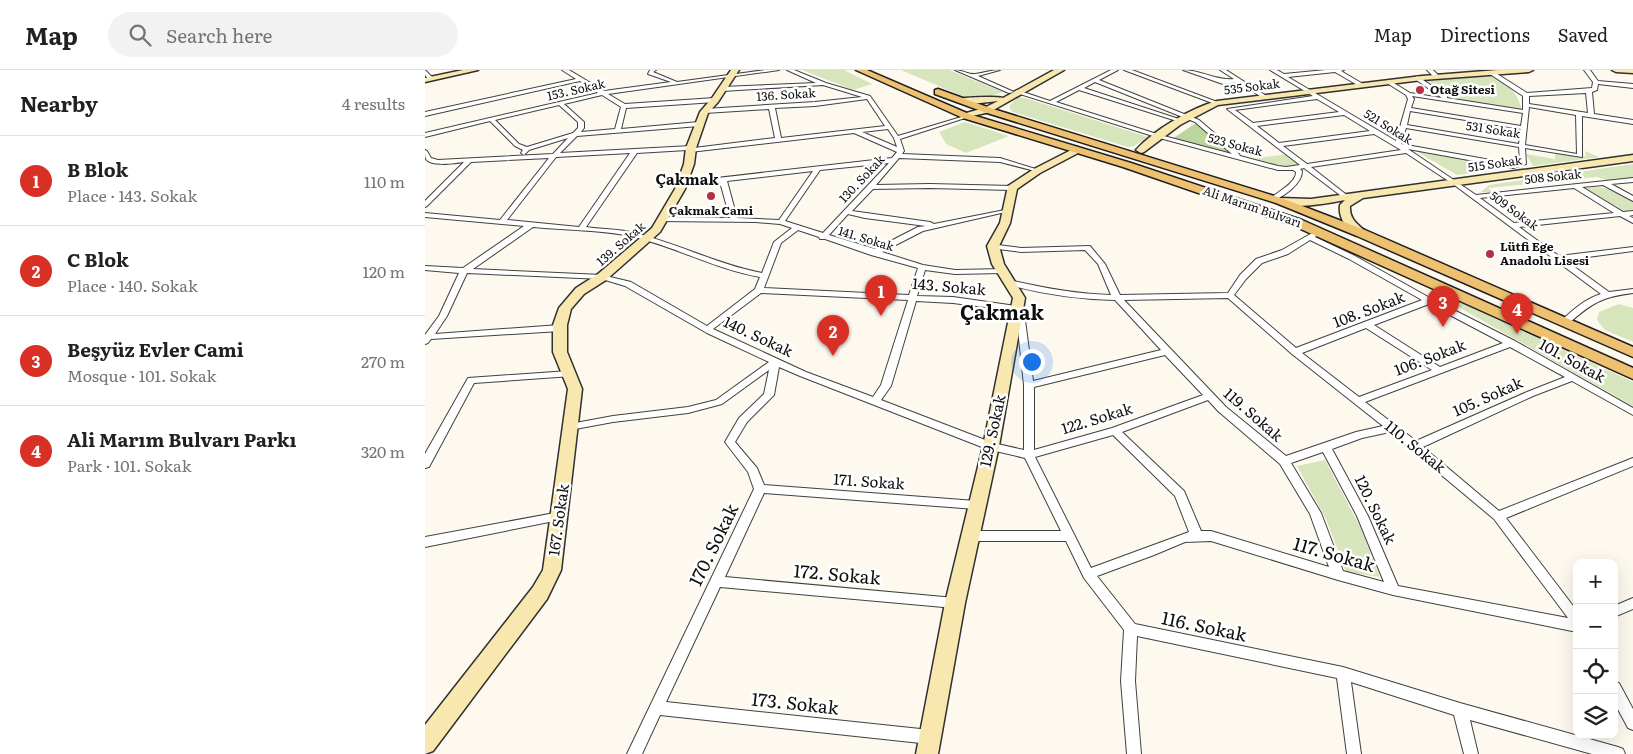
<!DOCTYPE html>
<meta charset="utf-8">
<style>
:root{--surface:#fff;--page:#f2f2f2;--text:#202124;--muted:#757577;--line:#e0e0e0;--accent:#d93025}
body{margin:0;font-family:Literata,serif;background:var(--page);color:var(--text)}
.controls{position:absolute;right:15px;bottom:15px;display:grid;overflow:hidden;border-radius:10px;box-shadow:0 5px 20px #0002}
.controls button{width:45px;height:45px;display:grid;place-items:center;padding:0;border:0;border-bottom:1px solid var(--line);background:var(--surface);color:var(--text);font:25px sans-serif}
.you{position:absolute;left:606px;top:291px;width:18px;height:18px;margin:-12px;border:4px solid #fff;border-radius:50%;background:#1a73e8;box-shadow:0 0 0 8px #1a73e833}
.badge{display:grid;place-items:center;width:32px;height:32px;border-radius:50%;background:var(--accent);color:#fff;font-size:16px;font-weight:700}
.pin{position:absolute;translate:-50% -41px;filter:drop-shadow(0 1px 2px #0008)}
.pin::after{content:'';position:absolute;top:26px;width:18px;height:15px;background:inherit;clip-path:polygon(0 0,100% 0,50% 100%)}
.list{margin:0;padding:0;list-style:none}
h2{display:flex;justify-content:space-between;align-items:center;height:65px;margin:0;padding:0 20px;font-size:21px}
h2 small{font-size:16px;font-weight:400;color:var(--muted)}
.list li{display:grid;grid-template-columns:32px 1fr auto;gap:15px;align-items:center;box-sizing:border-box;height:90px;padding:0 20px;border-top:1px solid var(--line)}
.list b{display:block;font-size:19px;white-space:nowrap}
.list p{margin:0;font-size:16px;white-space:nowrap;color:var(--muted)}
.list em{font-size:16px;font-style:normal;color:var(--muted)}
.icon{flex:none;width:28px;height:28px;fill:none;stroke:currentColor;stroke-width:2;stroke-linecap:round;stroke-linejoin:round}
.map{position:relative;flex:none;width:1208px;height:684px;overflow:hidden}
header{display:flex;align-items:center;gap:30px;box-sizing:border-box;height:70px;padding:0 25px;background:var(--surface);border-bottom:1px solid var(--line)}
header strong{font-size:24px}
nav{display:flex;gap:28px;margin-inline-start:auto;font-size:18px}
.search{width:350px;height:45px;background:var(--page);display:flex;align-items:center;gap:12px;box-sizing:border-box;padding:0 18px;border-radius:28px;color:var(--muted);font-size:19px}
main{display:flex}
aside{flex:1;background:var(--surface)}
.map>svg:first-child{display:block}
.green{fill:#d6e5bc}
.forest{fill:#bcd59c}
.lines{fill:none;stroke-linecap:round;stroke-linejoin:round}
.street-casing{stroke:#414141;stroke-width:2}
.secondary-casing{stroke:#303030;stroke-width:3}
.primary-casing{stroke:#1f1f1f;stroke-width:3}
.street{fill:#fff;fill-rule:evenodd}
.secondary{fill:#f8e8b0;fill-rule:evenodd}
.primary{fill:#edc170;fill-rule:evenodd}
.poi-dot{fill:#b23146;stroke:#fff;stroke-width:2}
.labels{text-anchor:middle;stroke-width:5;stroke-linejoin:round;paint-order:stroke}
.far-street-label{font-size:12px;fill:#0e0e0e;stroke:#fff}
.far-poi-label{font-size:12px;font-weight:bold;fill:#0e0e0e;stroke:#fff;text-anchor:start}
.far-quarter-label{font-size:15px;font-weight:bold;fill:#0e0e0e;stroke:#fff}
.street-label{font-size:15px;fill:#0e0e0e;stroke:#fff}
.near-street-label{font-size:18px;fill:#0e0e0e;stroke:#fff}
.district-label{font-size:20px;font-weight:bold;fill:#0e0e0e;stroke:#fff}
</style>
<header>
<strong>Map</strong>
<div class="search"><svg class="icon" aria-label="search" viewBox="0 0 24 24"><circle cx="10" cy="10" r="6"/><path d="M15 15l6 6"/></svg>Search here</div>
<nav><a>Map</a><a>Directions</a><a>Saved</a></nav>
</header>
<main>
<aside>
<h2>Nearby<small>4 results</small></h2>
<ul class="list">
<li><span class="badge">1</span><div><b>B Blok</b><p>Place · 143. Sokak</p></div><em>110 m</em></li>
<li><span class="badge">2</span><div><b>C Blok</b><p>Place · 140. Sokak</p></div><em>120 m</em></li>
<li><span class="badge">3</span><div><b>Beşyüz Evler Cami</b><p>Mosque · 101. Sokak</p></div><em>270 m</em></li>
<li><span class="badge">4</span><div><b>Ali Marım Bulvarı Parkı</b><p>Park · 101. Sokak</p></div><em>320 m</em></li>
</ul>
</aside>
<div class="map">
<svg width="1208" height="684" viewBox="0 0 1208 684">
<rect width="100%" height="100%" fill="#fef9ef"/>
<!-- green -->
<g class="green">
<polygon points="377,0 419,0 447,14 428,20"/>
<polygon points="476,0 524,0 578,22 557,29 544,29"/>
<path d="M1067,6c17,11 24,13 30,34l-70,-11 -28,-18z"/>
<polygon points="593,27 600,28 723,67 709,76 703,77 588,42 585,39 585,35"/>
<polygon points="540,52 584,66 541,83 521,74 514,62"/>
<polygon points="989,80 1089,98 1032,105"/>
<polygon points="1160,81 1174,87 1108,96 1101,84 1130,89 1130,83 1153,87 1161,86"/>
<polygon points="863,84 877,96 859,98 829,91 833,88"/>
<polygon points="1208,94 1208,108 1184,111 1172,107 1063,118 1068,122 1056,122 1064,115"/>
<polygon points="1173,117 1183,119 1208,132 1208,140 1196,142 1158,118"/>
<polygon points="1035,232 1208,312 1208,336 1030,235"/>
<polygon points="1194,234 1208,238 1208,272 1180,260 1172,250 1174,242"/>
<polygon points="900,390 936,459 955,507 921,502 901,449 872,396"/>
</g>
<!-- forest -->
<polygon class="forest" points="771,53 805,83 747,69"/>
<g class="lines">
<!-- street casing -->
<g class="street-casing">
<g id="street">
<polygon points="0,0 8,8 8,10 4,10 0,5"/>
<path d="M137,0h7l35,21 67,-9 -23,-8 2,-4h6l-3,2 24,10 88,-12h14l-171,24 17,10 90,-6 3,2 -3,2 -89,6 -5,21 78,-7 3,2 -3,2 -122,10 -17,17 131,-7 3,2 81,-10 -6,-29 -64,4 -3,-2 3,-2 110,-7 47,-5 -39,-12 -101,6 -3,-2 3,-2 94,-4 -29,-13h7l32,13 44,13 28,40 70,-21v2l-68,22 4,12 -2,3 98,4 39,12v2l-39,-10 -101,-4 -23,27 54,-1 82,2 3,2 -3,2 -82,-2 -57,1 -21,22 78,11 4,2 76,-15v2l-87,20 -41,21 41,13 32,5 50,-1 1,2 -4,2 -47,1 -30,-4 -8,26 36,1 63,9 7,-1 10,76 128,-31 -46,-50c-38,-1 -73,-6 -109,-16l-1,-2 4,-2c34,8 67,14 102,15l-13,-31 -13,-14 -64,2 -31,-4v-4l31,4 69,-2 15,18 15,31 108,-2 12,-18 16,-16 26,-9 32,-18 4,2 -3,3 40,19 75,42 19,-8h6v4l-19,7 79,40 118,67v7l-61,-34 -39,15 -110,51 76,64 134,-53v8l-127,52 71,93v21l-184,-37 -55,-15 -127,-39 -26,1 -31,13 -57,21 38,48 208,43 117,36 158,44 5,2 2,5h-33l-122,-34 8,34h-14l-10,-39 -103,-33 10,72h-14l-10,-76 -200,-42 -2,45 6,73h-14l-6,-73 3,-51 -40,-52 -18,-37h-97l-4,-2 -2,-3 2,-3 4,-2h92l-36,-73 -38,-9 -187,-73 -21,-9 -5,28 -27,27 -12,20 22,26 7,17 212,16 4,1 2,3 -2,3 -4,1 -212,-16 -39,84 230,21 5,1 1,4 -1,4 -5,1 -235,-21 -54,115 264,28 5,2 2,5 -2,5 -5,2 -270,-29 -18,39h-15l127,-265 -6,-17 -23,-30 14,-24 25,-24 5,-24 -47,34 -34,9 -75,9 -43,8 -5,-3 5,-3 43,-8 75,-9 28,-7 53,-38 -62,-29 -82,-47 -23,-7 -135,-6 -20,43 -12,18 125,-9 4,3 -4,3 -129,8 -3,4 -3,1v-9l14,-19 20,-43 -34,-3v-4l38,2 61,-42 -99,-9v-4l75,7 49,-62 -78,4 -44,44 -2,1v-6l39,-39c-9,1 -33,5 -38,-3 -1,-2 -1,-7 -1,-9l2,1 4,7 7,2 115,-6 15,-16 -39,12 -5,5 -3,-2 2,-3 -8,-4 -25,-25 -65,16v-4l173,-40 -18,-12 -155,35v-4l151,-33zM177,25l19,12 -6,22 -34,3 3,-4v-6l-20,-18zM442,29l18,27 -104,12 -6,-30 40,-2zM134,35l19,17v6l-5,5 -46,14 -8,-3 -24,-24zM463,59l6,9 3,9 -35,-15zM429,63l43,19 -5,6 -210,24 -3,2 3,2 38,-4 10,36 -67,-1h-3v4l96,1 24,2 12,4 -18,14 -12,31c-48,-9 -90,-33 -137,-42 -13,-2 -26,-2 -39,-4l51,-74 50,-3 3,2zM205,83l-51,74 -72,-7 49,-63zM464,93l-66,70 -38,-12 35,-51zM388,101l-34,49 -42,-2 -10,-37zM423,144l17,4 61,8 -8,1 -43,22 -46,-14zM108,157c30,3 63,3 92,8 46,9 88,34 135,42l-5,12 -48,37 -76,-44 -29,-7 -129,-6zM373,160l21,7 1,2h5l46,16 47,13 -9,27 -145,-7 17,-45zM885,170l39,19 73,41 -126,48 -62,-53 12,-16 16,-16 26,-9zM336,223l147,7 -27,85 -8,12 -67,-25 -93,-43zM803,228l64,56 91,72 -27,6 -70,24 -60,-49 -102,-107zM491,231l37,2 63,8 8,74v65l-31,-7 -112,-43 10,-14zM1004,234l74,39 -63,24 -66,-42zM941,258l66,42 -73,27 -57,-44zM1085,277l55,30 -38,15 -111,49 -51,-39zM740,285l38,40 -91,33 -78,22v-63zM783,330l10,11 62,53 30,50 19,53 -118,-36h-10l-17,-40 -62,-59zM965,362l104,87 74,99 -170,-32 -30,-70 -36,-67 30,-11zM688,365l62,61 14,36 -98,36 -56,-111zM898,382l34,64 27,66 -41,-11 -22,-58 -30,-50z"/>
<path d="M530,0c7,0 14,5 20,4 9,-1 16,-4 25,-4l-22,6 36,16 -5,1z"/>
<path d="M686,0h7l-19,10 100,40 40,34 1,2 38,10 8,1 14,-2 -73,-56 86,-13 -43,-26h7l7,4 42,-4h18l-3,1 22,13v2h-4l-24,-14 -47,5 108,64 12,-42 -2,-4 -19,-12 -1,-1 3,-2 21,13 32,5 -27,-19 2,-3 30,20v2l76,12v-14l-33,-22v-2h4l33,21 65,-5 1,-6 -9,-12h6l8,11 35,3v4l-35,-4 -1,6 -5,2 2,22 39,6v4l-51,-8v41l-57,-9 1,16 -13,4 -105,-19 68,46 157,-17v4l-22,2 22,12v5l-30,-16 -21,2 41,25 10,-1v4l-4,1 4,2v5l-13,-7 -101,11 40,29 74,-9v4l-68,9 44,32 24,-3v4c-32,4 -41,10 -65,31h-6l-1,-2 1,-2c12,-11 23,-21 39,-26l-148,-110 -47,-31 -95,14 37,29 7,3v2l-11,-3 -40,-30 -4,1 2,2c0,13 -18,25 -29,30l-3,-2 1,-1c8,-7 25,-15 25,-26l-3,-2h-15l-122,-33 -142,-45 3,-2 33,11zM670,12l100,40 37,32 -72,-19 -104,-33 23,-12 101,32 5,-1 -101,-33zM1161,23l2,20 -59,-9v-8zM987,26l111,17 -2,13 -110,-18 3,-9zM892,29l22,13 -86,11 -18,-13zM1104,37l47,8 1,39 -52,-9zM985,41l111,18 -2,15 -112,-19zM919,45l26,16 -91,12 -22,-17zM981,58l113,19 1,16 -7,1 -112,-20zM949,64l27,16 -94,14 -24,-18zM1149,118l40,25 -100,10 -34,-25z"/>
<polygon points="699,0 707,0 795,33 790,34"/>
<path d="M758,0c18,0 33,11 51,9l-14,-9h6l42,27 -5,1 -25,-16 -15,2z"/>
<polygon points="1002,0 1008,0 1015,7 1010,8"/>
<polygon points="144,301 147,302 149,304 147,306 49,313 4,397 0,398 0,384 43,308"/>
<polygon points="135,442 139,443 141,446 139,449 0,477 0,467"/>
<polygon points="1208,528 1208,539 1189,547 1189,536"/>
<polygon points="1189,612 1194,613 1208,639 1208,660 1203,658 1189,632"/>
</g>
</g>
<!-- secondary casing -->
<g class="secondary-casing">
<g id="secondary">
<polygon points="38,0 53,0 0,12 0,8"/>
<polygon points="306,0 314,0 293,32 283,43 271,78 269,94 260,119 235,162 181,210 159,224 146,239 142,255 142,282 157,319 136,500 122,529 8,681 0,684 0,655 108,517 118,500 143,319 128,282 128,255 134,238 151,218 173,204 227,158 250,119 259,94 261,78 275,42 287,28"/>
<path d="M629,0h10l-74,42 -27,6v-4l21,-6 14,-7c-13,1 -32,6 -43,-1 4,-3 44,-4 48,-2z"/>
<path d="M1073,0h35l-4,2 -107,8 -204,25 -38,20 -36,27 -3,1 -5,-3c18,-20 55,-42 81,-49l205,-25z"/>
<polygon points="1187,0 1208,0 1208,3 1191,2"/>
<polygon points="652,77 657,80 655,82 615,103 592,119 585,153 574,176 579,194 600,228 574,376 540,533 513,684 491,684 520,533 558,376 588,228 567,194 562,176 575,153 583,116 609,99"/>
<path d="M1208,85v6l-270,37 -13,8c-1,14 8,18 17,27l-6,3c-13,-3 -23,-18 -21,-31l5,-5c-15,3 -59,11 -70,1l5,-3 31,1z"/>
</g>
</g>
<!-- primary casing -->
<g class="primary-casing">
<g id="primary">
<polygon points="431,0 442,0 544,44 706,93 877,150 1208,298 1208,309 869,156 698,97 538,48"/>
<polygon points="513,19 565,38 859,129 940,160 1208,277 1208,287 932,166 851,133 559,42 510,24 510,20"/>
</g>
</g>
<!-- street -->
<use href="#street" class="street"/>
<!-- secondary -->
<use href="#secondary" class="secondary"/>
<!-- primary -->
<use href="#primary" class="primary"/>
</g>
<!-- markers -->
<g class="poi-dot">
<circle cx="995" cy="20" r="5"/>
<circle cx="286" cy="126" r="5"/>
<circle cx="1065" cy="184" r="5"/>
</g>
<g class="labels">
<!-- far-street labels -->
<g class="far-street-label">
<text transform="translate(827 17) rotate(-7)" y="4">535 Sokak</text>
<text transform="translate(151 20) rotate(-13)" y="4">153. Sokak</text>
<text transform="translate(361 25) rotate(-4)" y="4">136. Sokak</text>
<text transform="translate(963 57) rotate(32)" y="4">521 Sokak</text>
<text transform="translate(1068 60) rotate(9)" y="4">531 Sokak</text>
<text transform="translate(810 75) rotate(15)" y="4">523 Sokak</text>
<text transform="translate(1070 94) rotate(-8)" y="4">515 Sokak</text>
<text transform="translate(1128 107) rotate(-6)" y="4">508 Sokak</text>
<text transform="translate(437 109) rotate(-47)" y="4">130. Sokak</text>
<text transform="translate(827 137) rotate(19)" y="4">Ali Marım Bulvarı</text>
<text transform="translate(1089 141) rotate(36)" y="4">509 Sokak</text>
<text transform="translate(441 169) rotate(17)" y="4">141. Sokak</text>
<text transform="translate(196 174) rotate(-41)" y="4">139. Sokak</text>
</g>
<!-- far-poi labels -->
<g class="far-poi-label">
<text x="1005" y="24">Otağ Sitesi</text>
<text x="286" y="145" text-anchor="middle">Çakmak Cami</text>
<text x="1075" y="181">Lütfi Ege<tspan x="1075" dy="14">Anadolu Lisesi</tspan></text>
</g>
<!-- far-quarter labels -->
<g class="far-quarter-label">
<text x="262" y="115">Çakmak</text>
</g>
<!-- street labels -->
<g class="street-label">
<text transform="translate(524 217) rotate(5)" y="5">143. Sokak</text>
<text transform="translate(944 240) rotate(-21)" y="5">108. Sokak</text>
<text transform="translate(333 267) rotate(25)" y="5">140. Sokak</text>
<text transform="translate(1005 288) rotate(-21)" y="5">106. Sokak</text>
<text transform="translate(1147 291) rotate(29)" y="5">101. Sokak</text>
<text transform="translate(1063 327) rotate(-24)" y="5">105. Sokak</text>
<text transform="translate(828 345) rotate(41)" y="5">119. Sokak</text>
<text transform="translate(672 349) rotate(-17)" y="5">122. Sokak</text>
<text transform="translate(568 361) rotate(-78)" y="5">129. Sokak</text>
<text transform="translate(990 377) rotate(39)" y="5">110. Sokak</text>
<text transform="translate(444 412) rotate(4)" y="5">171. Sokak</text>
<text transform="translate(950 440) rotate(64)" y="5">120. Sokak</text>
<text transform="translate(134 450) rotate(-82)" y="5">167. Sokak</text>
</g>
<!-- near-street labels -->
<g class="near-street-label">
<text transform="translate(289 475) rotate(-64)" y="6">170. Sokak</text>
<text transform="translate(909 485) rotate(16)" y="6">117. Sokak</text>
<text transform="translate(412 505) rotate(5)" y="6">172. Sokak</text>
<text transform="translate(779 557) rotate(12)" y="6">116. Sokak</text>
<text transform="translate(370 634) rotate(6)" y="6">173. Sokak</text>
</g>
<!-- district labels -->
<g class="district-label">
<text x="577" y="250">Çakmak</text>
</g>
</g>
</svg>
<div class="controls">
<button>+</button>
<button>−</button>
<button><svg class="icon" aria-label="locate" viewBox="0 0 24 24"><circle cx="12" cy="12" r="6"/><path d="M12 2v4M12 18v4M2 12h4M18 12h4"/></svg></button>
<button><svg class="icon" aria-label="layers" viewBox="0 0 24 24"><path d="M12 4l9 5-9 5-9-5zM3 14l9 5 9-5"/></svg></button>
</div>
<div class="you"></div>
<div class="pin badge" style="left:456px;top:246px">1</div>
<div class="pin badge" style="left:408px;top:286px">2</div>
<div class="pin badge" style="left:1018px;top:257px">3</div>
<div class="pin badge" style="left:1092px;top:264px">4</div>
</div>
</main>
